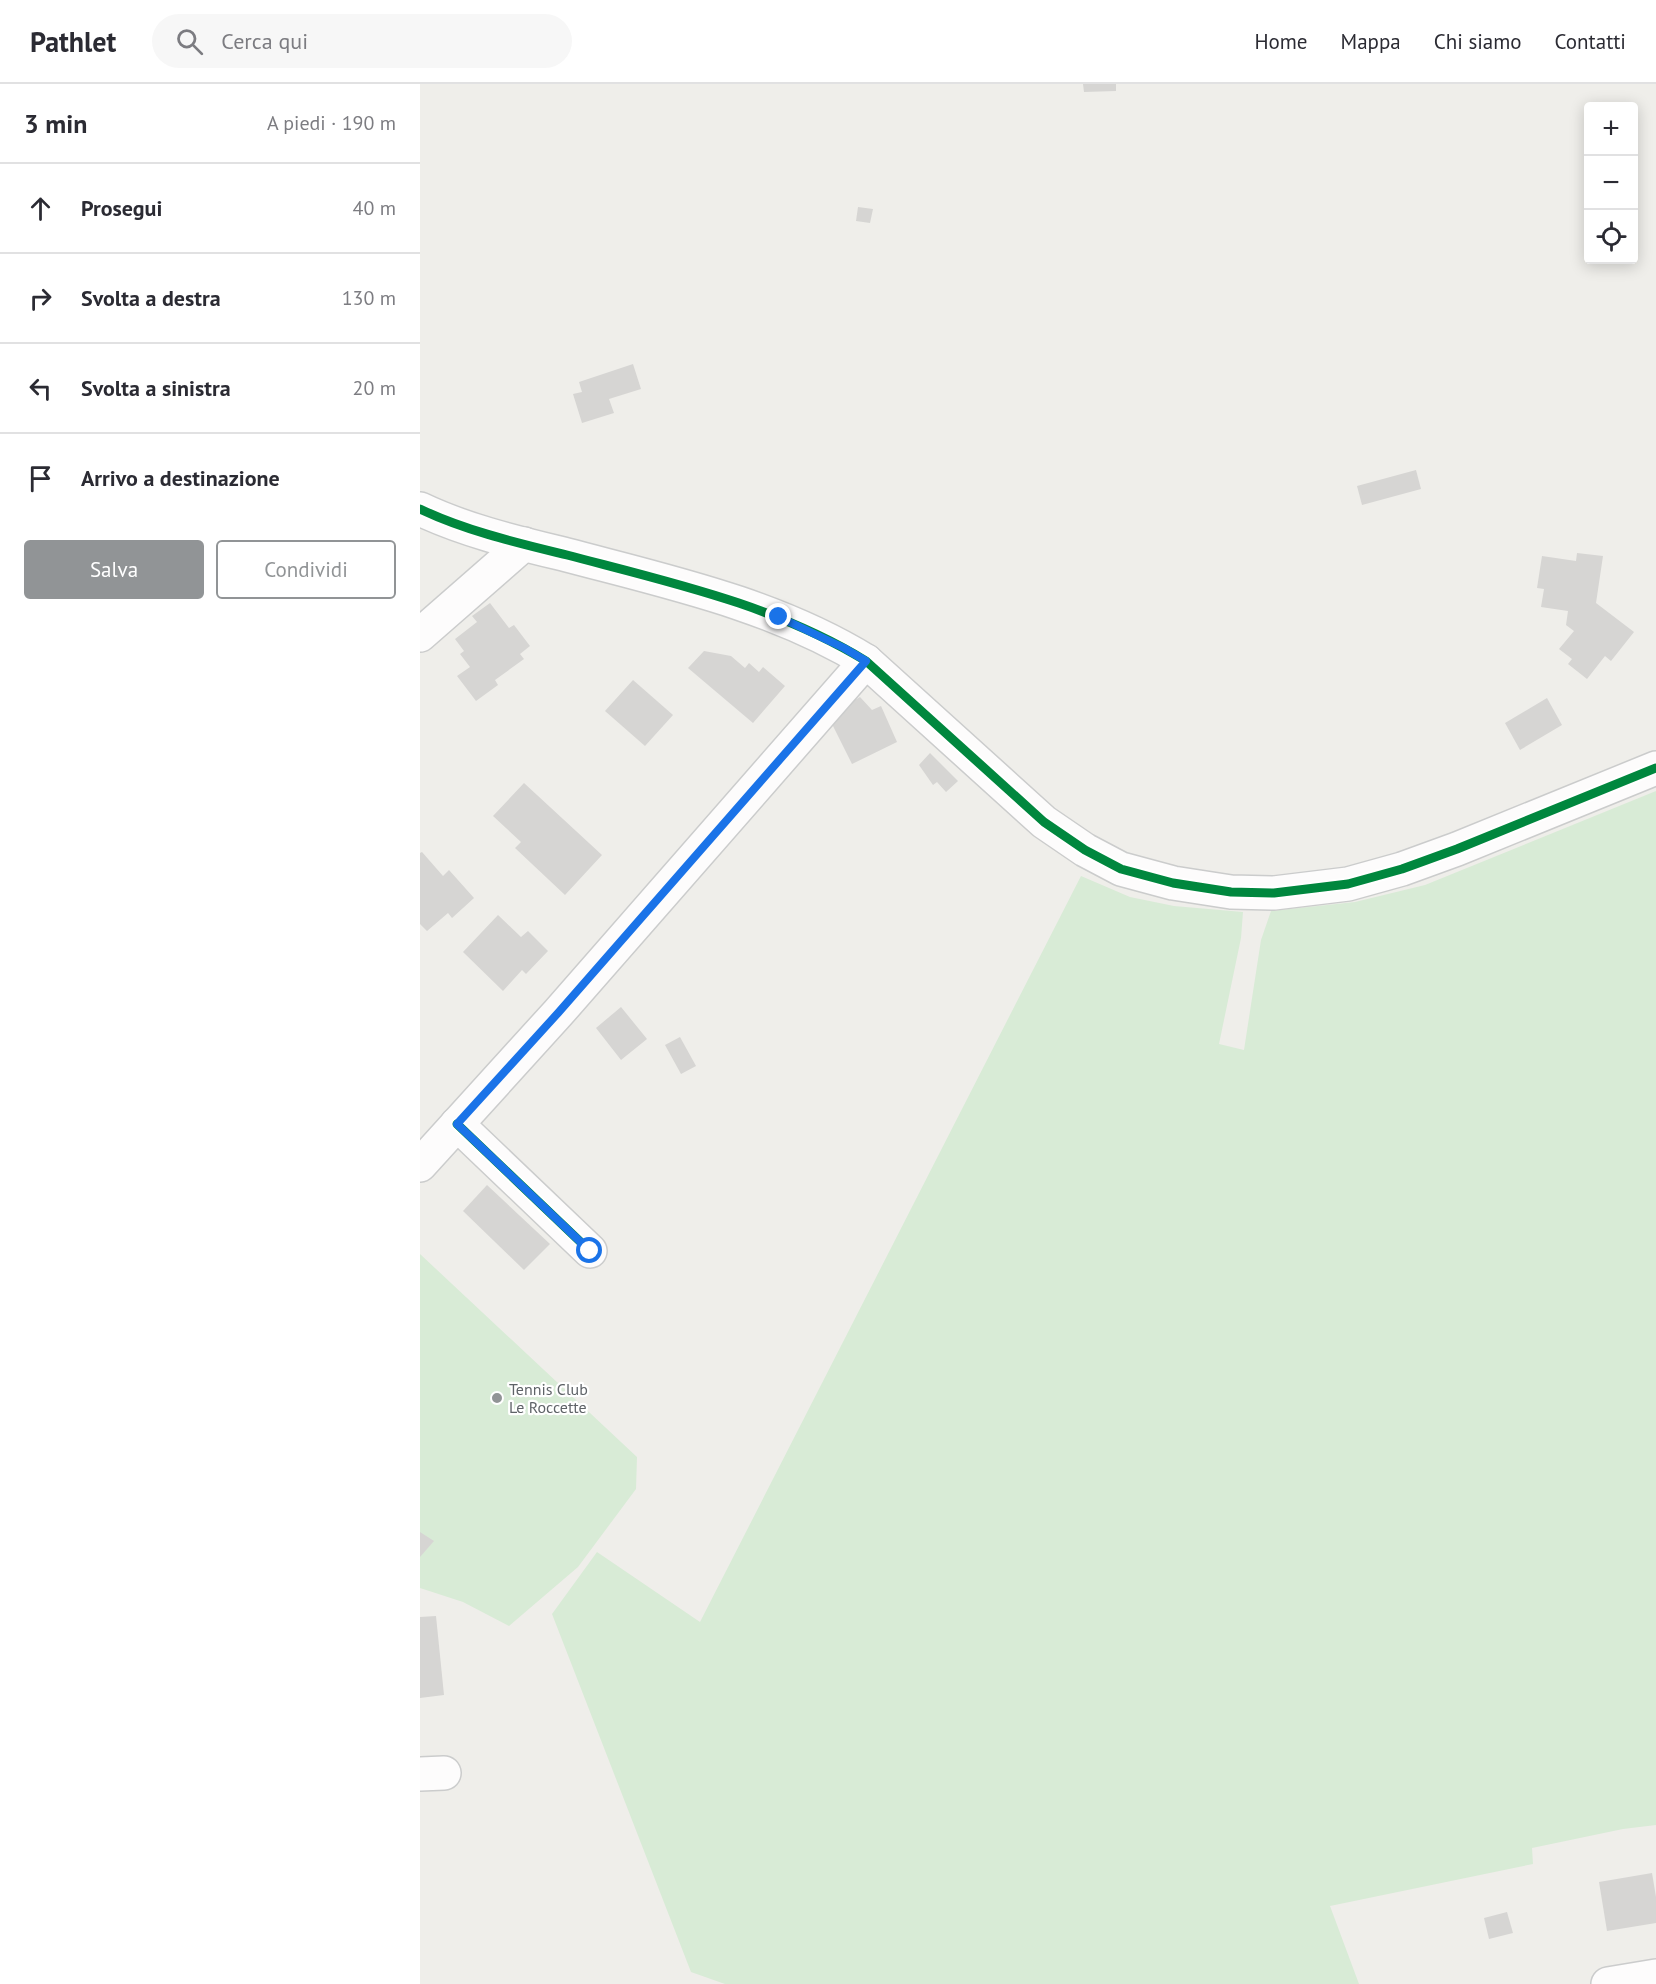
<!DOCTYPE html>
<html lang="it">
<meta charset="utf-8">
<style>
:root{--surface:#fff;--page:#f7f7f7;--text:#2b2b33;--muted:#7c7c81;--line:#e1e1e2;--accent:#919496}
body{margin:0;font-family:"PT Sans",sans-serif;background:var(--page);color:var(--text)}
.controls{position:absolute;right:18px;top:18px;display:grid;overflow:hidden;border-radius:6px;box-shadow:0 3px 15px #0003}
.controls button{width:54px;height:54px;display:grid;place-items:center;padding:0;border:0;border-bottom:2px solid var(--line);background:var(--surface);color:var(--text);font:30px sans-serif}
.stop{position:absolute;width:18px;height:18px;margin:-14px;border:4px solid #1a73e8;border-radius:50%;background:#fff}
.stop.end{background:#1a73e8;border-color:#fff;box-shadow:0 2px 6px #0008}
.list{margin:0;padding:0;list-style:none}
h2{display:flex;justify-content:space-between;align-items:center;height:78px;margin:0;padding:0 24px;font-size:26px}
h2 small{font-size:20px;font-weight:400;color:var(--muted)}
.list li{display:grid;grid-template-columns:39px 1fr auto;gap:18px;align-items:center;box-sizing:border-box;height:90px;padding:0 24px;border-top:2px solid var(--line)}
.list b{display:block;font-size:22px;white-space:nowrap}
.list em{font-size:20px;font-style:normal;color:var(--muted)}
.actions{display:flex;gap:12px;padding:18px 24px}
.actions a{flex:1;padding:14px 0;border:2px solid var(--accent);border-radius:6px;text-align:center;font-size:21px;color:var(--accent)}
.actions .main{background:var(--accent);color:#fff}
.icon{flex:none;width:33px;height:33px;fill:none;stroke:currentColor;stroke-width:2;stroke-linecap:round;stroke-linejoin:round}
.map{position:relative;flex:none;width:1236px;height:1900px;overflow:hidden}
header{display:flex;align-items:center;gap:36px;box-sizing:border-box;height:84px;padding:0 30px;background:var(--surface);border-bottom:2px solid var(--line)}
header strong{font-size:28px}
nav{display:flex;gap:33px;margin-inline-start:auto;font-size:21px}
.search{width:420px;height:54px;background:var(--page);display:flex;align-items:center;gap:15px;box-sizing:border-box;padding:0 21px;border-radius:33px;color:var(--muted);font-size:22px}
main{display:flex}
aside{flex:1;background:var(--surface)}
.map>svg:first-child{display:block}
.green{fill:#d8ebd6}
.building{fill:#d6d5d3}
.lines{fill:none;stroke-linecap:round;stroke-linejoin:round}
.minor-casing{stroke:#cbcccc;stroke-width:36}
.minor{stroke:#fdfcfc;stroke-width:33}
.cycleway-casing{stroke:#fff;stroke-width:13}
.cycleway{stroke:#00873e;stroke-width:9}
.route{stroke:#1a73e8;stroke-width:8}
.poi-dot{fill:#919496;stroke:#fff;stroke-width:2}
.labels{text-anchor:middle;stroke-width:4.5;stroke-linejoin:round;paint-order:stroke}
.poi-label{font-size:16px;fill:#5f6368;stroke:#fff;text-anchor:start}
</style>
<header>
<strong>Pathlet</strong>
<div class="search"><svg class="icon" aria-label="search" viewBox="0 0 24 24"><circle cx="10" cy="10" r="6"/><path d="M15 15l6 6"/></svg>Cerca qui</div>
<nav><a>Home</a><a>Mappa</a><a>Chi siamo</a><a>Contatti</a></nav>
</header>
<main>
<aside>
<h2>3 min<small>A piedi · 190 m</small></h2>
<ul class="list">
<li><svg class="icon" aria-label="ahead" viewBox="0 0 24 24"><path d="M12 20V5M6 11l6-6 6 6"/></svg><div><b>Prosegui</b></div><em>40 m</em></li>
<li><svg class="icon" aria-label="right" viewBox="0 0 24 24"><path d="M7 20v-9h11M14 6l5 5-5 5"/></svg><div><b>Svolta a destra</b></div><em>130 m</em></li>
<li><svg class="icon" aria-label="left" viewBox="0 0 24 24"><path d="M17 20v-9H6M10 6l-5 5 5 5"/></svg><div><b>Svolta a sinistra</b></div><em>20 m</em></li>
<li><svg class="icon" aria-label="arrive" viewBox="0 0 24 24"><path d="M6 21V4h12l-3 4 3 4H6"/></svg><div><b>Arrivo a destinazione</b></div></li>
</ul>
<div class="actions"><a class="main">Salva</a><a>Condividi</a></div>
</aside>
<div class="map">
<svg width="1236" height="1900" viewBox="0 0 1236 1900">
<rect width="100%" height="100%" fill="#efeeea"/>
<!-- green -->
<g class="green">
<polygon points="1236,707 1236,1741 1203,1745 1112,1764 1113,1780 910,1822 939,1900 305,1900 271,1888 132,1530 177,1468 280,1538 661,792 710,813 754,822 823,828 821,854 799,960 824,966 841,856 851,827 935,818 1005,801"/>
<polygon points="0,1170 217,1373 216,1405 158,1483 89,1542 43,1518 0,1504"/>
</g>
<!-- building -->
<g class="building">
<polygon points="663,0 696,0 696,7 664,8"/>
<polygon points="438,123 453,125 450,139 436,137"/>
<polygon points="213,280 221,305 189,315 194,329 162,339 153,310 162,308 159,298"/>
<polygon points="996,386 1001,405 942,421 937,402"/>
<polygon points="1157,469 1183,472 1176,519 1214,548 1191,577 1185,572 1167,595 1148,580 1152,575 1139,565 1154,547 1146,541 1148,527 1121,523 1124,505 1117,504 1122,472 1156,477"/>
<polygon points="70,519 89,544 94,541 110,562 100,570 104,575 75,596 78,601 56,617 37,592 50,583 40,570 44,567 35,555 57,538 52,532"/>
<polygon points="284,567 311,572 325,584 329,579 339,588 343,583 365,602 333,639 268,584"/>
<polygon points="213,596 253,631 225,662 185,627"/>
<polygon points="440,613 452,626 461,622 477,658 432,680 408,632"/>
<polygon points="1127,614 1142,641 1100,666 1085,639"/>
<polygon points="510,669 538,697 526,708 517,698 513,701 499,681"/>
<polygon points="104,699 182,771 145,811 95,764 101,758 73,732"/>
<polygon points="2,768 23,792 29,786 54,814 32,834 28,829 7,847 0,840 0,769"/>
<polygon points="78,831 101,853 108,847 128,867 106,890 102,886 83,907 43,868"/>
<polygon points="201,923 227,955 201,976 176,944"/>
<polygon points="260,953 276,982 261,990 245,961"/>
<polygon points="67,1101 130,1160 104,1186 43,1127"/>
<polygon points="0,1448 14,1457 0,1473"/>
<polygon points="16,1532 24,1611 0,1614 0,1533"/>
<polygon points="1232,1789 1236,1813 1236,1839 1187,1847 1179,1798"/>
<polygon points="1087,1828 1093,1849 1069,1855 1064,1834"/>
</g>
<g class="lines">
<!-- minor casing -->
<g class="minor-casing">
<g id="minor">
<path d="M0,425c46,22 98,34 147,46 102,27 208,50 299,106l178,161 41,28 36,19 52,14 58,9 43,1 74,-9 54,-15 55,-20 199,-81"/>
<polyline points="0,551 104,460"/>
<polyline points="37,1040 170,1167"/>
<polyline points="0,1081 138,929 446,577"/>
<polyline points="0,1690 24,1689"/>
<polyline points="1188,1900 1236,1892"/>
</g>
</g>
<!-- minor -->
<use href="#minor" class="minor"/>
<!-- cycleway casing -->
<g class="cycleway-casing">
<g id="cycleway">
<path d="M0,425c46,22 98,34 147,46 102,27 208,50 299,106l178,161 41,28 36,19 52,14 58,9 43,1 74,-9 54,-15 55,-20 199,-81"/>
<polyline points="37,1040 170,1167"/>
</g>
</g>
<!-- cycleway -->
<use href="#cycleway" class="cycleway"/>
</g>
<g class="lines">
<!-- route -->
<polyline class="route" points="170,1167 37,1040 138,929 446,577 424,564 359,533"/>
</g>
<!-- markers -->
<circle class="poi-dot" cx="77" cy="1314" r="6"/>
<g class="labels">
<!-- poi labels -->
<g class="poi-label">
<text x="89" y="1311">Tennis Club<tspan x="89" dy="18">Le Roccette</tspan></text>
</g>
</g>
</svg>
<div class="controls">
<button>+</button>
<button>−</button>
<button><svg class="icon" aria-label="locate" viewBox="0 0 24 24"><circle cx="12" cy="12" r="6"/><path d="M12 2v4M12 18v4M2 12h4M18 12h4"/></svg></button>
</div>
<div class="stop" style="left:170px;top:1167px"></div>
<div class="stop end" style="left:359px;top:533px"></div>
</div>
</main>
